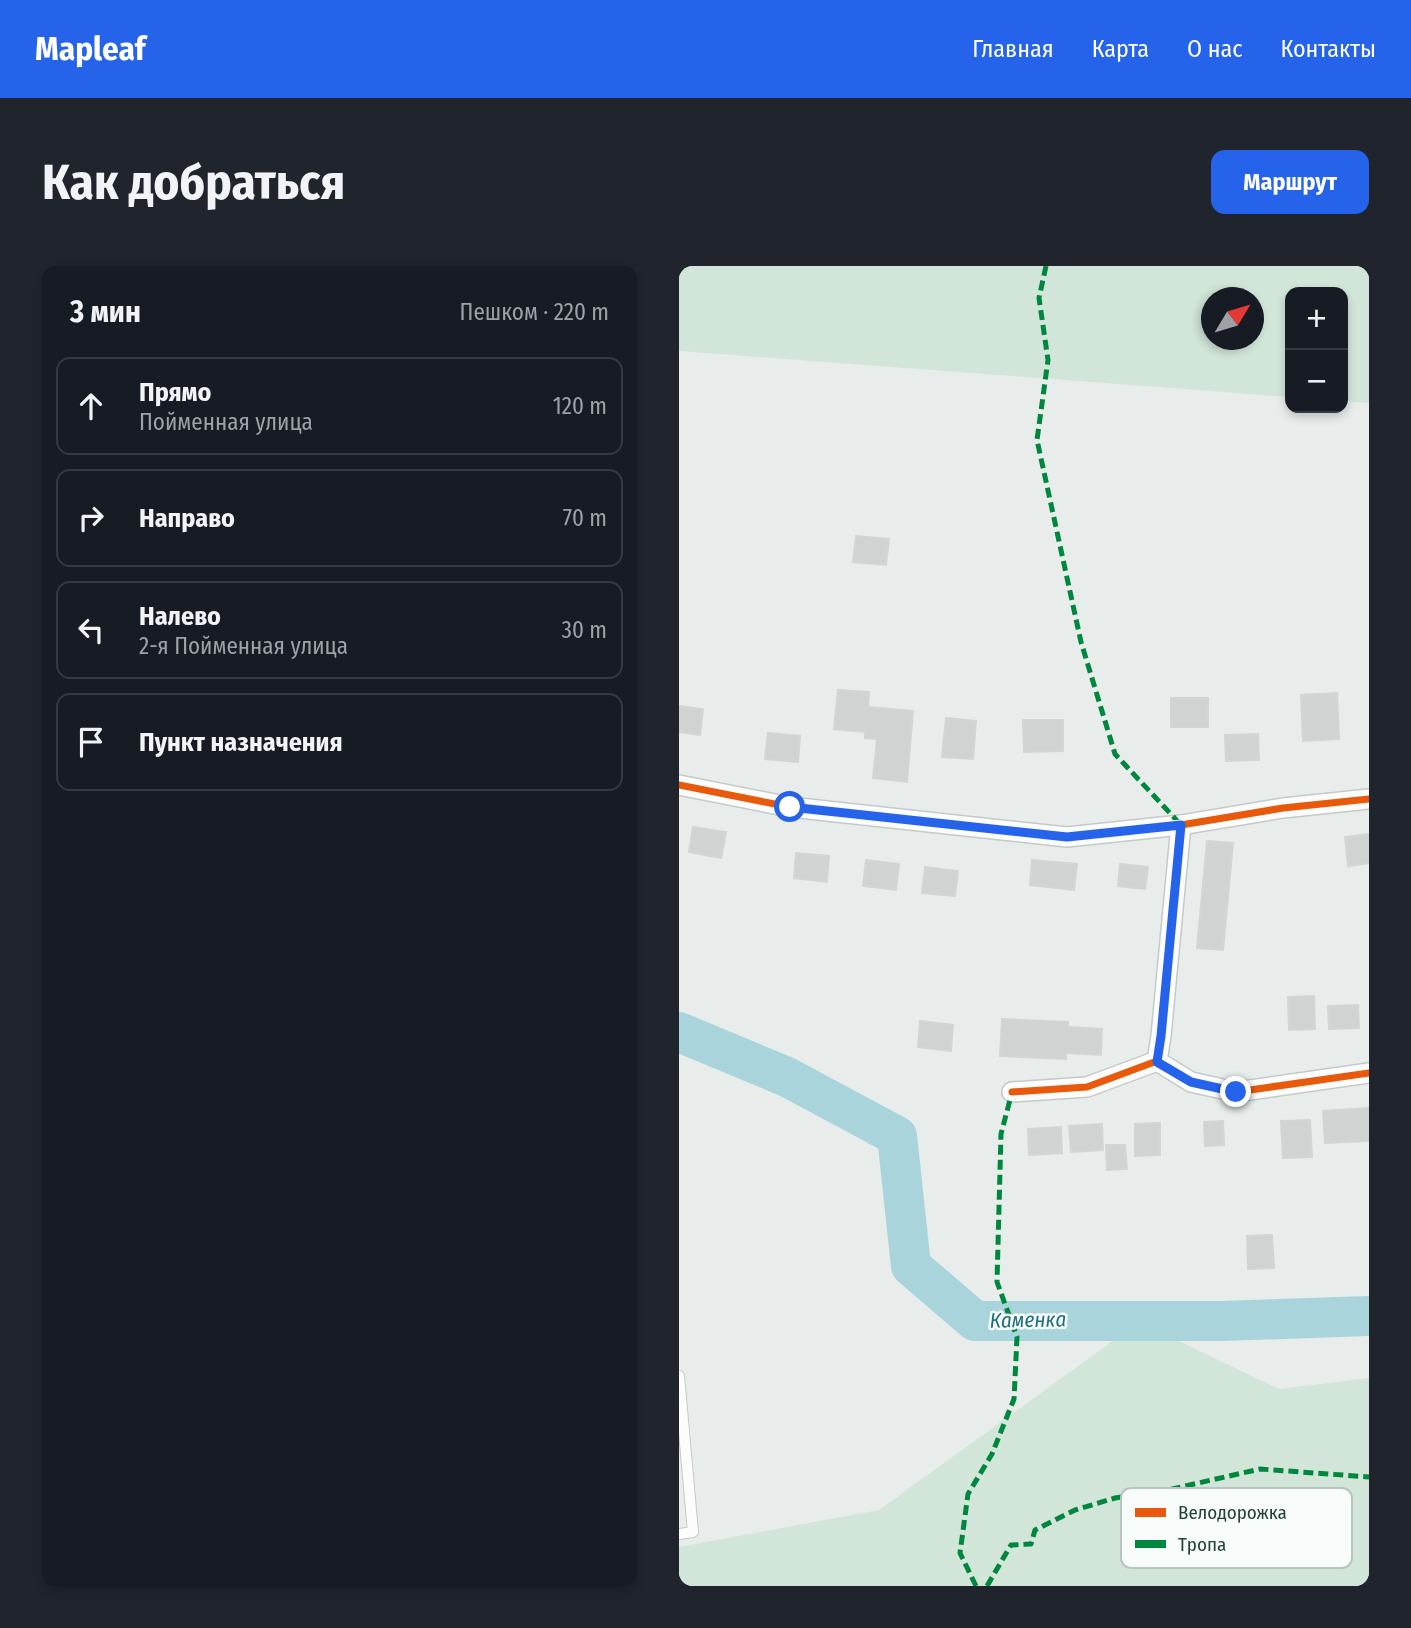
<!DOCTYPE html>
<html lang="ru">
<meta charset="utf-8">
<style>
:root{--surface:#171b24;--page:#20242c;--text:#f1f3f6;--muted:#9ea1a6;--line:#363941;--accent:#2563eb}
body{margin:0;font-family:"Fira Sans Condensed",sans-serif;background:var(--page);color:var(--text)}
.controls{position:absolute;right:21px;top:21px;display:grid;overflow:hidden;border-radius:14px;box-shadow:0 4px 10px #0003}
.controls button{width:63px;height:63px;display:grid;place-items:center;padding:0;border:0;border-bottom:2px solid var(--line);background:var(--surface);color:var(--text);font:35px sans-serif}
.compass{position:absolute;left:522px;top:21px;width:63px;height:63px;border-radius:50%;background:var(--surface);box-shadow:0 4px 10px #0003;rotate:52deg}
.stop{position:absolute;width:21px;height:21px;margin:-16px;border:5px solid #2563eb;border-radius:50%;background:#fff}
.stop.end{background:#2563eb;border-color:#fff;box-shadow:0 2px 7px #0008}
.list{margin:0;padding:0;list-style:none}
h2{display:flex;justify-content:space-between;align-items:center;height:91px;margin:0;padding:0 28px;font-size:30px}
h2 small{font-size:23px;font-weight:400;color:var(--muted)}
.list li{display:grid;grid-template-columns:46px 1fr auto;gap:21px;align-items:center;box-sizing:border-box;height:98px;margin:0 14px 14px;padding:0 14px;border:2px solid var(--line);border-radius:14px}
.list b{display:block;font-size:26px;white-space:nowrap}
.list p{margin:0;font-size:23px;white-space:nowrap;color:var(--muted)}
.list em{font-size:23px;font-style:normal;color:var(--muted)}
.icon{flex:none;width:38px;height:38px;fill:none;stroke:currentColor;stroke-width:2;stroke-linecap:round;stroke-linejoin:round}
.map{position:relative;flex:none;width:690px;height:1320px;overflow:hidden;border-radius:14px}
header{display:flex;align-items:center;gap:42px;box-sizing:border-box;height:98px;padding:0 35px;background:var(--accent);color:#fff}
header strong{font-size:33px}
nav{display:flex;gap:38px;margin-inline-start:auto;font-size:24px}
.intro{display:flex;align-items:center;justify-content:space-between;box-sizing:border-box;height:168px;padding:0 42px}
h1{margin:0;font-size:49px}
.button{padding:18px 32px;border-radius:14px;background:var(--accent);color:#fff;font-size:24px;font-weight:700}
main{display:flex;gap:42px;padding:0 42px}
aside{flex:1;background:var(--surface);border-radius:14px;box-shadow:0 4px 10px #0003}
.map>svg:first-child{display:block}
.green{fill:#d1e6d8;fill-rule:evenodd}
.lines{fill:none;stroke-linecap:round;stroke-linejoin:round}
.river{stroke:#a9d4db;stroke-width:40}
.building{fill:#cfd4d2;stroke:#d1d6d4;stroke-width:2}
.service-casing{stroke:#c5cac8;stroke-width:12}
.minor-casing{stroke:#c5cac8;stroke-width:22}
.service{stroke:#fcfcfc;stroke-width:10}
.minor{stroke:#fcfcfc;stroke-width:19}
.quiet{stroke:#00873e;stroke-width:5;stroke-dasharray:10 5;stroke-linecap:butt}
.cycleway-casing{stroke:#f7fbf9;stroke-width:11}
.cycleway{stroke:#e8590c;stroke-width:7}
.route{stroke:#2563eb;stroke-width:9}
.labels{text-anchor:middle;stroke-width:5;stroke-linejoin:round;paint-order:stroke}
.water-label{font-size:21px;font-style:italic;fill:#1c6f80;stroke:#f7fbf9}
.key{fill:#f7fbf9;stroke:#b8c4c0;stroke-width:2}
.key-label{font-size:19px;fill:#24423a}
</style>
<header>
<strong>Mapleaf</strong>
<nav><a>Главная</a><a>Карта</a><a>О нас</a><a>Контакты</a></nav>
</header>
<div class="intro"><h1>Как добраться</h1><a class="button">Маршрут</a></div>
<main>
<aside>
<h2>3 мин<small>Пешком · 220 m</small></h2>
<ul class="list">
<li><svg class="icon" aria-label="ahead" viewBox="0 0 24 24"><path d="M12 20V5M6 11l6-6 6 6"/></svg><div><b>Прямо</b><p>Пойменная улица</p></div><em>120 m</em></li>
<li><svg class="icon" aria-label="right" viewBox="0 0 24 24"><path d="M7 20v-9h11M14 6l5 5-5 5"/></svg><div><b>Направо</b></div><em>70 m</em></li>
<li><svg class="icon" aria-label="left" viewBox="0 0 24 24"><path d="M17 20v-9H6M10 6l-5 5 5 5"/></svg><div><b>Налево</b><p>2-я Пойменная улица</p></div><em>30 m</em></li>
<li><svg class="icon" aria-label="arrive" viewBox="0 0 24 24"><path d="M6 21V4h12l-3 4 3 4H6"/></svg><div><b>Пункт назначения</b></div></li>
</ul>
</aside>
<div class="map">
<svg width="690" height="1320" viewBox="0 0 690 1320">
<rect width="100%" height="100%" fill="#e8edeb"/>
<!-- green -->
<g class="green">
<path d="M0,0h690v137l-26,-2v-109h-53v105l-611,-46zM533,32h42v42h-42z"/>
<polygon points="460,1056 600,1123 690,1112 690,1320 0,1320 0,1281 200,1244"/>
</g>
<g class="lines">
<!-- river -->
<polyline class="river" points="0,766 108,811 218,870 232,1000 296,1055 543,1055 690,1050"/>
</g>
<!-- building -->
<g class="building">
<polygon points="177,270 210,273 207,299 174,296"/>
<polygon points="159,424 190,426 189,441 234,445 228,516 194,512 198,473 186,472 186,466 155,463"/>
<polygon points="658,427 660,473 624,475 622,429"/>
<rect x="492" y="432" width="37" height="29"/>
<polygon points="0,440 24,443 21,469 0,466"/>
<polygon points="267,452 297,455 294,493 263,491"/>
<polygon points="344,454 384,454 384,485 345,486"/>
<polygon points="89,467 121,470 119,496 86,493"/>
<polygon points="579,468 580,494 547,495 546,469"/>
<polygon points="14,561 47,566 42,592 10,586"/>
<polygon points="690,568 690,597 669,600 666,571"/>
<polygon points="528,575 554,577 544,684 518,682"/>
<polygon points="117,587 150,590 148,616 115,612"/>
<polygon points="187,594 220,598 217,624 184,620"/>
<polygon points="353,594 398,598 395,624 351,619"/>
<polygon points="441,598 469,601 466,623 439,620"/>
<polygon points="246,601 279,605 276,630 243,627"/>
<polygon points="635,730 636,763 610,764 609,731"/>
<polygon points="679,739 680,762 650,763 649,740"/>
<polygon points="323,753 389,756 389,761 423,763 422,789 387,787 387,793 321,790"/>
<polygon points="241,755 274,759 272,785 239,781"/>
<polygon points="690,842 690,875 646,877 644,845"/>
<polygon points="631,854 633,891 604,892 602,855"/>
<polygon points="544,855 545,879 526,880 525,856"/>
<polygon points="481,857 481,889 456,890 456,858"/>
<polygon points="423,858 424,884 392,886 390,860"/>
<polygon points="382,861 383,887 350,889 349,863"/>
<polygon points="427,879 446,879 448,903 428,904"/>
<polygon points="593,969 595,1002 569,1003 568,970"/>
</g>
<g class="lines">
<!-- service casing -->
<g class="service-casing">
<polyline id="service" points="0,1110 14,1266 0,1268"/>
</g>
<!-- minor casing -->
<g class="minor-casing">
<g id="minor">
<polyline points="0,519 111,541 388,571 502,559 604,542 690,533"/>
<polyline points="478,795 482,770 502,559"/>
<polyline points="333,826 408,821 478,795 512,816 557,826 690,807"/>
</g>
</g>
<!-- service -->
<use href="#service" class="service"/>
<!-- minor -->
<use href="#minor" class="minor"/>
<!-- quiet -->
<g class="quiet">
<polyline points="367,0 360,32 369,94 358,174 402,376 436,488 502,559"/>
<polyline points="297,1320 281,1287 289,1228 313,1188 335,1133 338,1071 318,1016 322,868 333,826"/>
<polyline points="308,1320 332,1279 352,1278 356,1264 396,1244 436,1232 493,1223 581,1203 690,1211"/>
</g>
<!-- cycleway casing -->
<g class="cycleway-casing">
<g id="cycleway">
<polyline points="0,519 111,541 388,571 502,559 604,542 690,533"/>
<polyline points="333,826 408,821 478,795 512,816 557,826 690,807"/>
</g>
</g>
<!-- cycleway -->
<use href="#cycleway" class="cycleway"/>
</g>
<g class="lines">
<!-- route -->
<polyline class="route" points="111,541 388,571 502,559 482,770 478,796 512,816 557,826"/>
</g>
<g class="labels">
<!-- water labels -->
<g class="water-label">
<text transform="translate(349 1054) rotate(-1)" y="7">Каменка</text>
</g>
</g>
<!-- legend -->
<rect x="442" y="1222" width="231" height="80" rx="10" class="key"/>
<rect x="456" y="1242" width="31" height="9" fill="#e8590c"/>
<rect x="456" y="1274" width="31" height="8" fill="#00873e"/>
<g class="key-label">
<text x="499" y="1253">Велодорожка</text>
<text x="499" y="1285">Тропа</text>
</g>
</svg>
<div class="controls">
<button>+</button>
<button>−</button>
</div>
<svg class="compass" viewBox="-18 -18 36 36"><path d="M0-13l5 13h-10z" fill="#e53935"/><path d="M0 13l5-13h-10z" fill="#9ea1a6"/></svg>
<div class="stop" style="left:111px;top:541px"></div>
<div class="stop end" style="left:557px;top:826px"></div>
</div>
</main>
